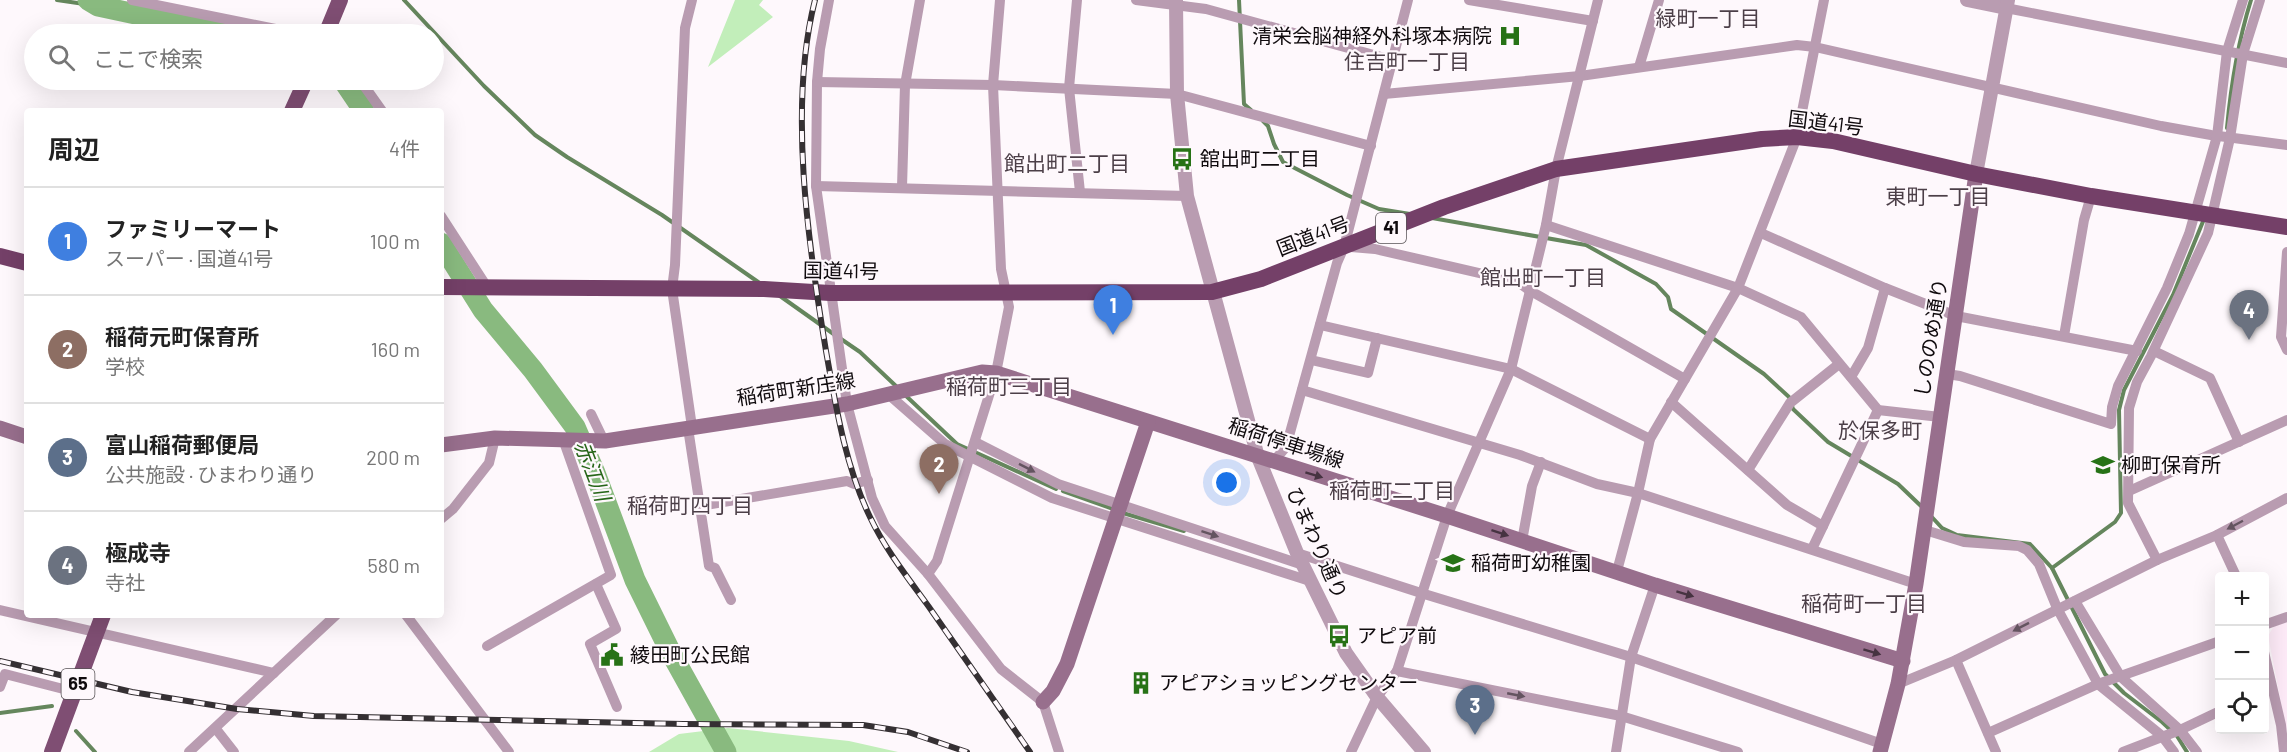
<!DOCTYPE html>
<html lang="ja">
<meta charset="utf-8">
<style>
:root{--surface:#fff;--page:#f6f6f6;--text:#222;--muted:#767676;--line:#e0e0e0;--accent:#277216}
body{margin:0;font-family:Barlow,"Noto Sans JP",sans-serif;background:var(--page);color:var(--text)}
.controls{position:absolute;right:18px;bottom:18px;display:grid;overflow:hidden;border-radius:6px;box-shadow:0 6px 24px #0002}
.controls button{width:54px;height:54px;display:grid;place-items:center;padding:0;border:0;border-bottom:2px solid var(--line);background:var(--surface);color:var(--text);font:30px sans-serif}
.you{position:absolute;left:1227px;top:483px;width:21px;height:21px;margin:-15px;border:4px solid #fff;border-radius:50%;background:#1a73e8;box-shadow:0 0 0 9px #1a73e833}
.badge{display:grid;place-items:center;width:39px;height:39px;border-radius:50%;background:var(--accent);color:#fff;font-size:20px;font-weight:700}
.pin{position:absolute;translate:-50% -50px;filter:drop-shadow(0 2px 3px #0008)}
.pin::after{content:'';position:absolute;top:32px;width:21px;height:18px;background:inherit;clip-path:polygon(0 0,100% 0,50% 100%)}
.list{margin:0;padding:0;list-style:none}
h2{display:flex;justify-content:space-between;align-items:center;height:78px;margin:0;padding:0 24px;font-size:26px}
h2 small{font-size:20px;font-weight:400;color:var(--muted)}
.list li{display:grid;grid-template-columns:39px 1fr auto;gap:18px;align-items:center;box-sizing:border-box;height:108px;padding:0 24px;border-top:2px solid var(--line)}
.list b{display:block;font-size:22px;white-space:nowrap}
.list p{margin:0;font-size:20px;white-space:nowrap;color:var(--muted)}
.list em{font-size:20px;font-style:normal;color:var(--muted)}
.icon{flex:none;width:33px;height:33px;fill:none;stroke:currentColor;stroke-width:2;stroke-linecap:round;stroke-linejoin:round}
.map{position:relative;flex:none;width:2287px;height:752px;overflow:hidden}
.search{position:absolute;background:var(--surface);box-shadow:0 6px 24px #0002;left:24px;top:24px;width:420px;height:66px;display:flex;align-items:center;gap:15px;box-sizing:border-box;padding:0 21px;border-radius:33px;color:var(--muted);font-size:22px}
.panel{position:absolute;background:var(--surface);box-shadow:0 6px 24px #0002;left:24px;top:108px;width:420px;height:510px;border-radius:6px}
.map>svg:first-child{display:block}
.built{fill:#feebf8}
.green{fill:#c2eeba}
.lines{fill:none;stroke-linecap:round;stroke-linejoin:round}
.stream{stroke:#65865d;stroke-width:4}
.river{stroke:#89ba7f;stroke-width:21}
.minor{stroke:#b99cb1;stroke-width:10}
.tertiary{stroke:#b99cb1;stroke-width:14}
.secondary{stroke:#986f8d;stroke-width:15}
.primary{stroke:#7f4e73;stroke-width:16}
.trunk{stroke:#744068;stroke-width:16}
.rail-casing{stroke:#353033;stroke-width:6}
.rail{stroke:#fef8fc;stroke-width:4;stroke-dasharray:11;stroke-linecap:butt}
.oneway{fill:#645460}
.oneway2{fill:#463341}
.labels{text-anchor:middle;stroke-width:4.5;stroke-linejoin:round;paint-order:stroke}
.shield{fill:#fef8fc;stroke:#575255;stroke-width:1.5}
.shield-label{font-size:18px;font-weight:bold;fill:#100b0e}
.poi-label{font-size:20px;fill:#100b0e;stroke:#fef8fc;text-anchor:start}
.street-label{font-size:20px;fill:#100b0e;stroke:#fef8fc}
.neighbourhood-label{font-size:21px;fill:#4c3f48;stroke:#fef8fc}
.water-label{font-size:21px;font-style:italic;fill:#276619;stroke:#fef8fc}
</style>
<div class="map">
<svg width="2287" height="752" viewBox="0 0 2287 752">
<rect width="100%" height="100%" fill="#fef8fc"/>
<!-- built -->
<polygon class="built" points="2287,622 2287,733 2268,636 2274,626"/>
<!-- green -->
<g class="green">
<polygon points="735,0 763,0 759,5 773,17 708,67"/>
<polygon points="728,728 849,741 898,752 649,752 679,734"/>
</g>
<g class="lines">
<!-- stream -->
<g class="stream">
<polyline points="57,0 98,6"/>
<polyline points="404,0 484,86 535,135 567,157 662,215 761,284"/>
<polyline points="1239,0 1244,104 1251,110"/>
<polyline points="1263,121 1268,126 1274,144 1283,162 1347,195 1379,209 1410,214"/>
<path d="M2227,128c4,-44 11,-86 24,-128"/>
<polyline points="1432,218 1586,245 1656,284 1668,297 1671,309 1764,374 1789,397 1793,409 1828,442 1898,484 1922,507"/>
<polyline points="780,296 835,335"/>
<polyline points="841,339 860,352 897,387"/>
<polyline points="904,394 957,444 1056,489"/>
<polyline points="1063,491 1116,510"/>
<polyline points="1123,513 1184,531"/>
<polyline points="1930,515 1942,528 1957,535 2030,544 2052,568 2105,674 2124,693 2162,722 2177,736 2187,752"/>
<polyline points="2052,568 2115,522 2121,513 2119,410 2124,390 2173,295 2204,219"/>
<polyline points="0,713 52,706"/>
<polyline points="76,731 95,752"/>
</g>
<!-- river -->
<g class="river">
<polyline points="88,0 98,6 229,34"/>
<polyline points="343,80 364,111"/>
<polyline points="441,243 483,310 533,370 575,427 595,473 635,580 671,653 726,752"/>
</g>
<!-- minor -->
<g class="minor">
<polyline points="132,0 300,34"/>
<polyline points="829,0 820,49 817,82 816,186 847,404 872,498 885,526 928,574 1001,669 1043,702 1059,752"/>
<polyline points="1077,0 1069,88 1080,192"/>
<polyline points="1136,0 1206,9 1392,60"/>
<polyline points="1469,0 1593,21"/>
<polyline points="2006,8 2287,63"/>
<polyline points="1639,67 1659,0"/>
<polyline points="360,80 382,111"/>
<polyline points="817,82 993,85 1177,94 1371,146"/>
<polyline points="1384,94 1580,76 1797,45 1815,47 2161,126 2211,135 2287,145"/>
<polyline points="816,186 1187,196"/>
<polyline points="902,187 905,85 920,0"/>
<polyline points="441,216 487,287"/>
<polyline points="1546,225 1738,288 1801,317 1878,410 1940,417"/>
<polyline points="1761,233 1885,288 1956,316 2137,351"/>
<polyline points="1351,247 1375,249 1518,282 1529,290 1685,379"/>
<polyline points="2287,252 2281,337 2287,350"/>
<polyline points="1320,325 1511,369 1650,439"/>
<polyline points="2064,336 2084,220 2091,196"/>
<polyline points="2154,351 2210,378 2239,442"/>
<polyline points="1311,360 1368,373 1377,338"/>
<polyline points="1947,374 1960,376 2111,424 2112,407 2118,386 2167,288 2189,234 2217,136 2227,51 2243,0"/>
<polyline points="1851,377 1868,348 1885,288"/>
<polyline points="1302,390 1520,455 1597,484 1638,493 1916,584"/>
<polyline points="888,394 945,444 1052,498 1310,581"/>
<polyline points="1671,402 1787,505 1823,526 1812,549"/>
<polyline points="591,414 604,441"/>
<polyline points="692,427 672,289 675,265 685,28 692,0"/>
<polyline points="688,428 709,566 715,568 731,600"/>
<polyline points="975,442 1058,484 1303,565"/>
<polyline points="1273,462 1286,447 1337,263 1344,247 1408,0"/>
<polyline points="1748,470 1790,403 1839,364"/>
<polyline points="2129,491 2287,420"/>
<polyline points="700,506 847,481 854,484 868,480"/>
<polyline points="441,519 453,509 489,463 495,438"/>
<polyline points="1823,526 1878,410"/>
<polyline points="1925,530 1964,542 2019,546 2027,550 2039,564 2057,608 2098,684 2162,736 2174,752"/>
<polyline points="2217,535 2236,576"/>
<polyline points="1522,541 1532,486 1541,462"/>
<polyline points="1297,553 1421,593 1631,657 1882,744"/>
<polyline points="2157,560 2128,503 2129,408 2137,382 2151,356 2208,233 2230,138 2243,54 2260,0"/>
<polyline points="1617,571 1638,493 1650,439 1738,288 1797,137 1824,0"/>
<polyline points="928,574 937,561 996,373 1009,307 1001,269 993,85 1000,0"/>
<polyline points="596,584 616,629 590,644 617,707"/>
<polyline points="2075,601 2121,677 2180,730 2197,752"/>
<polyline points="0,610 274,673"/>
<polyline points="406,615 509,752"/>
<polyline points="2264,625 2287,617"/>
<polyline points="487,646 611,575 563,439"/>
<polyline points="2264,652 2281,725 2284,752"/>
<polyline points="1956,660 1996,752"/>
<polyline points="1397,671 1621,716 1738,752"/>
<polyline points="1898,684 1956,660 2157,560 2217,535 2287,498"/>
<polyline points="0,687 5,674 75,692"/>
<polyline points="216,729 234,752"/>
<polyline points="1988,733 2098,684 2220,641"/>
<polyline points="189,752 336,615"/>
<polyline points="1351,752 1377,697 1397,671 1447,516 1511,369 1546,225 1556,169 1598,0"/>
<polyline points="1616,752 1631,657 1655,585"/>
<polyline points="2123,752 2180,730 2220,711"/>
</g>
<!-- tertiary -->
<g class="tertiary">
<polyline points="1176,0 1177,94 1187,196 1258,457 1297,553 1346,653 1377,697 1424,752"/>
<polyline points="1967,0 2006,8"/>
<polyline points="1976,174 2008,0"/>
</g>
<!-- secondary -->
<g class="secondary">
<polyline points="0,428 27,437"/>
<polyline points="441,445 495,438 605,441 847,404 982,372 996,373 1447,516 1655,585 1903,661"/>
<polyline points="1043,702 1053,691 1067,664 1148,422"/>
<polyline points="1880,752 1898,684 1916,584 1976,174"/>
</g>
<!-- primary -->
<g class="primary">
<polyline points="326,34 340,0"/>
<polyline points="292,111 306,80"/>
<polyline points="52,752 103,615"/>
</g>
<!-- trunk -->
<g class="trunk">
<polyline points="0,256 27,263"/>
<polyline points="441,287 764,289 830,293 1212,292 1261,279 1444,207 1556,169 1762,139 1797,137 1833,141 1976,174 2091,196 2287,227"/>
</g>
<!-- rail casing -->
<g class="rail-casing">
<g id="rail">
<path d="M815,0c-27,106 -7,243 11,351 10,56 19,114 44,166 15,32 38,61 59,90 34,49 68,97 101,145"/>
<polyline points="0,661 132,692 237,709 314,716 683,724 863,725 908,732 967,752"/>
</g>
</g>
<!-- rail -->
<use href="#rail" class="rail"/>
</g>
<!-- one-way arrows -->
<defs><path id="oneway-solid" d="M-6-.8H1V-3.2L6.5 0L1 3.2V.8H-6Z" transform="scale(1.5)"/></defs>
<g class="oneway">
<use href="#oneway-solid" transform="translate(1027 468) rotate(27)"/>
<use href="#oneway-solid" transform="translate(2235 525) rotate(152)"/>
<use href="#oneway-solid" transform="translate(1210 534) rotate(18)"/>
<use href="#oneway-solid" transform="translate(2021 627) rotate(153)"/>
<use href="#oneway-solid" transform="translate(1516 695) rotate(11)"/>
</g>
<g class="oneway2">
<use href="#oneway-solid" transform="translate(1314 475) rotate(17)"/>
<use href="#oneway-solid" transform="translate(1500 533) rotate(18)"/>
<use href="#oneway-solid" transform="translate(1685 594) rotate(17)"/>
<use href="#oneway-solid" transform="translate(1872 652) rotate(17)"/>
</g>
<!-- icons -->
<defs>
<g id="hospital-bare" transform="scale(1.8)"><path d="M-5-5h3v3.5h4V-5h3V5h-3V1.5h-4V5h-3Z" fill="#277216" stroke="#fef8fc" stroke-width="2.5" paint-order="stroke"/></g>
<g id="bus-bare" transform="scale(1.8)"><path d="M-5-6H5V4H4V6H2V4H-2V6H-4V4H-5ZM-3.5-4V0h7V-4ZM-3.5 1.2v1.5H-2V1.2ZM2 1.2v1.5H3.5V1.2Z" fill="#277216" stroke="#fef8fc" stroke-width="2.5" paint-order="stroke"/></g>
<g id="school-bare" transform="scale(1.8)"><path d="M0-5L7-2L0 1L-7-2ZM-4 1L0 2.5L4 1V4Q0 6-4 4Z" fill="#277216" stroke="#fef8fc" stroke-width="2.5" paint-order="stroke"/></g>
<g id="civic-bare" transform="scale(1.8)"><path d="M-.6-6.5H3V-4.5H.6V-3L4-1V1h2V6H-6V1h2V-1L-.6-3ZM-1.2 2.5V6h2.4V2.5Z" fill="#277216" stroke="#fef8fc" stroke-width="2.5" paint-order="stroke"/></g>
<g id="building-bare" transform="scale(1.8)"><path d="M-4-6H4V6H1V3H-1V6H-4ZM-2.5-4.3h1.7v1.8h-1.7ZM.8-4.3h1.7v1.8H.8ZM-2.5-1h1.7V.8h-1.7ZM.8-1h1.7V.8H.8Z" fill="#277216" stroke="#fef8fc" stroke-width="2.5" paint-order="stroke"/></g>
</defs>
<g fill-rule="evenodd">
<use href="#hospital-bare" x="1510" y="36"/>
<use href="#bus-bare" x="1182" y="159"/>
<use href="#school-bare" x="2103" y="465"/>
<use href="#school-bare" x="1453" y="563"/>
<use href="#bus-bare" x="1339" y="636"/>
<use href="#civic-bare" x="612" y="655"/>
<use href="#building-bare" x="1141" y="683"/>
</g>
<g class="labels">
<!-- shield labels -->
<g class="shield">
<rect x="1376" y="213" width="30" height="30" rx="4.5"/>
<rect x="61.5" y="669" width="33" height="30" rx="4.5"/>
</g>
<g class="shield-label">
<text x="1391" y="234">41</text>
<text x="78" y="690">65</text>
</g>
<!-- poi labels -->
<g class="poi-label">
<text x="1492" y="43" text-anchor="end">清栄会脳神経外科塚本病院</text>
<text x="1200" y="166">舘出町二丁目</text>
<text x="2121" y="472">柳町保育所</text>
<text x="1471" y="570">稲荷町幼稚園</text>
<text x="1357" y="643">アピア前</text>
<text x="630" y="662">綾田町公民館</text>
<text x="1159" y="690">アピアショッピングセンター</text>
</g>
<!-- street labels -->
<g class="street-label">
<text transform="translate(1826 123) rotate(7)" y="7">国道41号</text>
<text transform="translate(1313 236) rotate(-21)" y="7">国道41号</text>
<text transform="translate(841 271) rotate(1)" y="7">国道41号</text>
<text transform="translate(1931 338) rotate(-81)" y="7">しののめ通り</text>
<text transform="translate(796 389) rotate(-9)" y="7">稲荷町新庄線</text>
<text transform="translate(1286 443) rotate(18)" y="7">稲荷停車場線</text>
<text transform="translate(1317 543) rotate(66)" y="7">ひまわり通り</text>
</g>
<!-- neighbourhood labels -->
<g class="neighbourhood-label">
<text x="1708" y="26">緑町一丁目</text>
<text x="1407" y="69">住吉町一丁目</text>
<text x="1067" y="171">館出町二丁目</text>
<text x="1938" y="204">東町一丁目</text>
<text x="1543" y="285">館出町一丁目</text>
<text x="1009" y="394">稲荷町三丁目</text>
<text x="1880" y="438">於保多町</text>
<text x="1392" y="498">稲荷町二丁目</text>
<text x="690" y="513">稲荷町四丁目</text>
<text x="1864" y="611">稲荷町一丁目</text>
</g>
<!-- water labels -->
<g class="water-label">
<text transform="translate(592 471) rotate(69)" y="7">赤江川</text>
</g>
</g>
</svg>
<div class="controls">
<button>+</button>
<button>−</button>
<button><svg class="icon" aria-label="locate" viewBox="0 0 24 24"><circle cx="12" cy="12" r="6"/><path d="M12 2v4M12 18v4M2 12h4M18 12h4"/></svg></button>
</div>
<div class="you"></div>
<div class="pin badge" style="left:1113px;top:335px;background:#3f7fe0">1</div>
<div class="pin badge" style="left:939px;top:494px;background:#8d6e63">2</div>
<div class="pin badge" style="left:1475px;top:735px;background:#5c6f8a">3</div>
<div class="pin badge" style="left:2249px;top:340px;background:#6b7280">4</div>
<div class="search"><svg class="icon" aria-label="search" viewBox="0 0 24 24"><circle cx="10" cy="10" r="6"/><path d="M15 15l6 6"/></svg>ここで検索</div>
<section class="panel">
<h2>周辺<small>4件</small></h2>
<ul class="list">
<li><span class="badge" style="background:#3f7fe0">1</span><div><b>ファミリーマート</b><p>スーパー · 国道41号</p></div><em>100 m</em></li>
<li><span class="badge" style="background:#8d6e63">2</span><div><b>稲荷元町保育所</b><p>学校</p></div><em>160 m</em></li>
<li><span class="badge" style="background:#5c6f8a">3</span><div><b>富山稲荷郵便局</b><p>公共施設 · ひまわり通り</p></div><em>200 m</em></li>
<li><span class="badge" style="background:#6b7280">4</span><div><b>極成寺</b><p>寺社</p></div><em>580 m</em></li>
</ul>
</section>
</div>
